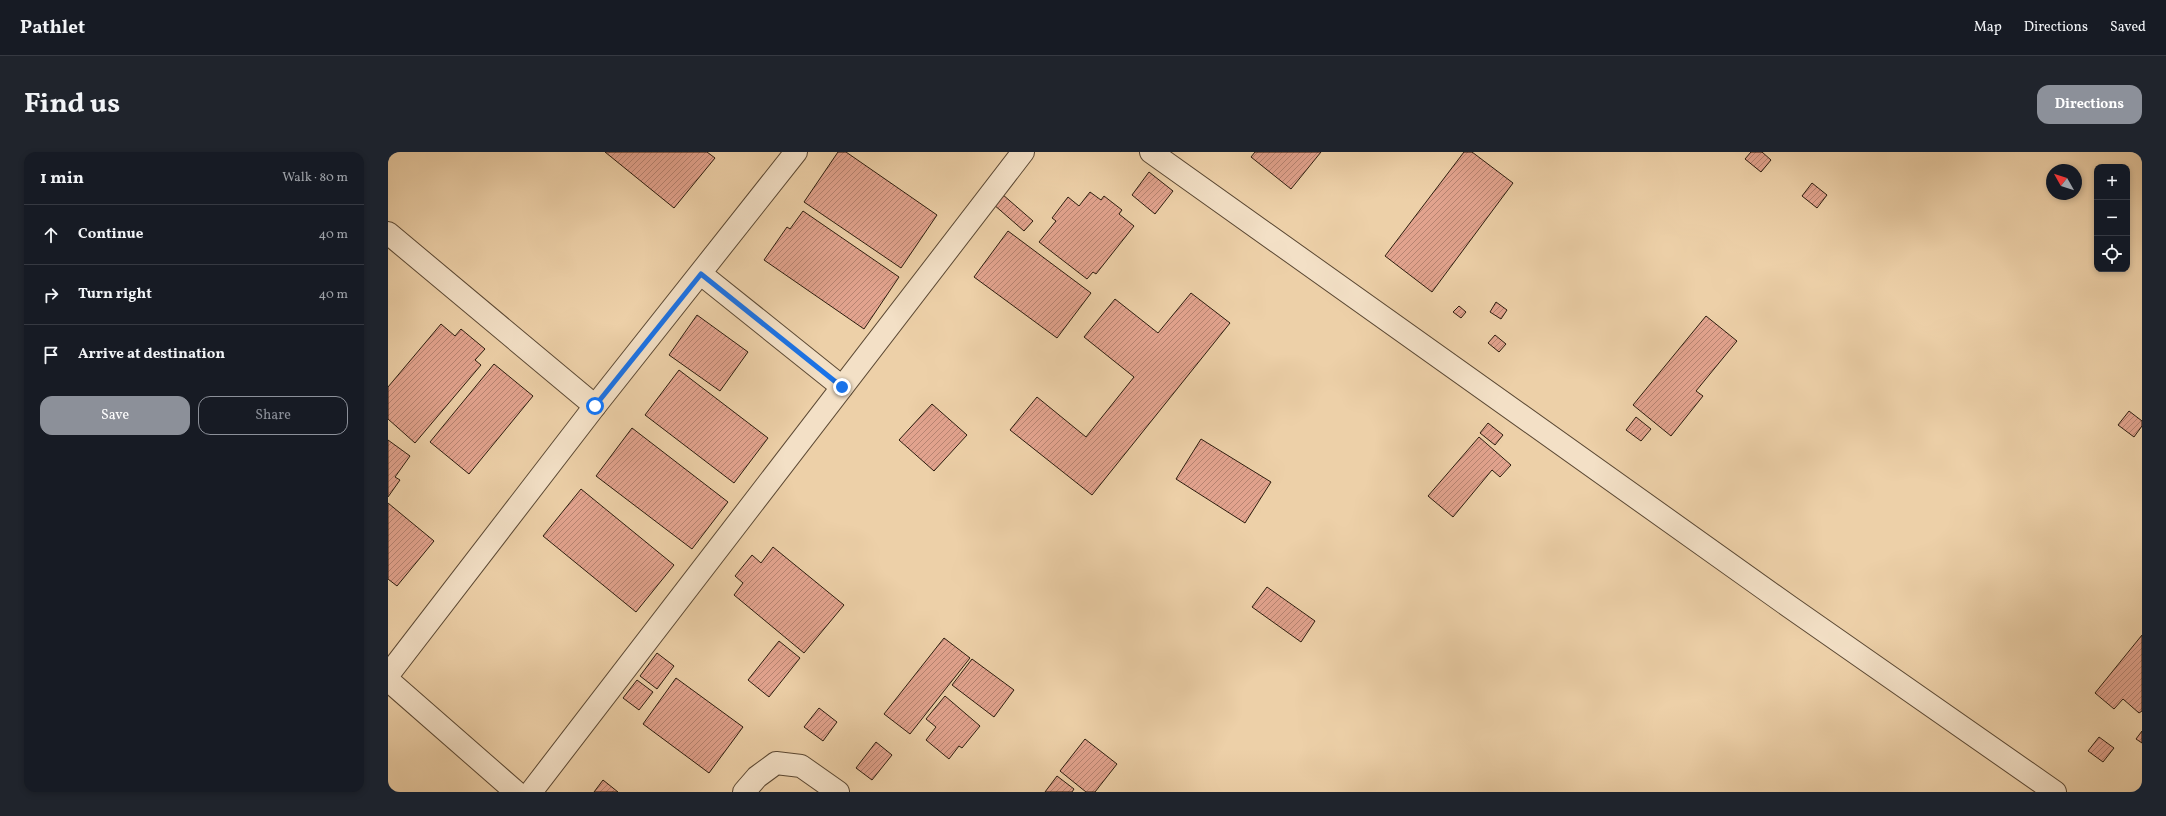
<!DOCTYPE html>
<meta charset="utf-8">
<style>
:root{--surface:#171b24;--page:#20242c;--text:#f1f3f6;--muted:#9ea1a6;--line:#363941;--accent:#8c9099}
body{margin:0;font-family:Vollkorn,serif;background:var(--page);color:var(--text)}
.controls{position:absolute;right:12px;top:12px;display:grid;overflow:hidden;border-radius:8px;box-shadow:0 2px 6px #0003}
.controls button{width:36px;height:36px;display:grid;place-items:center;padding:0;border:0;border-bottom:1px solid var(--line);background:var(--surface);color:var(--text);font:20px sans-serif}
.compass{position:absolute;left:1658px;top:12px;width:36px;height:36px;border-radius:50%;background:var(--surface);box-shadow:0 2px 6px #0003;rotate:309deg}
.stop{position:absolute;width:12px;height:12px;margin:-9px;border:3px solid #1a73e8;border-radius:50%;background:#fff}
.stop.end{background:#1a73e8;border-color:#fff;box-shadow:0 1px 4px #0008}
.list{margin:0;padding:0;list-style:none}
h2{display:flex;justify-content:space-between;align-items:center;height:52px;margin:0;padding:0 16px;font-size:17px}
h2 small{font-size:13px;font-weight:400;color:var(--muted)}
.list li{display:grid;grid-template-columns:26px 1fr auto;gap:12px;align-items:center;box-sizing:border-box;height:60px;padding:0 16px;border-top:1px solid var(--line)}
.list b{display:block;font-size:15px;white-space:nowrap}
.list em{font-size:13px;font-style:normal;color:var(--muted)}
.actions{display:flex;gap:8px;padding:12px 16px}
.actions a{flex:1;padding:9px 0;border:1px solid var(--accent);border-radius:12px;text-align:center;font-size:14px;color:var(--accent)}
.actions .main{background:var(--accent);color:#fff}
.icon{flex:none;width:22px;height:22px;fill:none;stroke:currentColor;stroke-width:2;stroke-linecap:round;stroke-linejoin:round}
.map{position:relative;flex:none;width:1754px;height:640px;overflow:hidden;border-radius:12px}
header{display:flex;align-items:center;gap:24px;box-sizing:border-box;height:56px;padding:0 20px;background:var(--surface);border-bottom:1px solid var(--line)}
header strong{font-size:19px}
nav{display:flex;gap:22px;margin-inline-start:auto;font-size:14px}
.intro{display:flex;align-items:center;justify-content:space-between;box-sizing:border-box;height:96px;padding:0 24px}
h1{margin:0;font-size:28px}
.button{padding:10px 18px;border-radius:12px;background:var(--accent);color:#fff;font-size:14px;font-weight:700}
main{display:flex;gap:24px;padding:0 24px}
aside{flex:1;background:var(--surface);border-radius:12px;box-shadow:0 2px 6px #0003}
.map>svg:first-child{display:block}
.building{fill:url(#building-hatch);stroke:#2c1c0e}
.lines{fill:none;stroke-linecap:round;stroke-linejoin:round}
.minor-casing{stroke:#5c4934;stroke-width:24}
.minor{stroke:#f3e0c6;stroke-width:22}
.route{stroke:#1a73e8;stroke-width:5}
</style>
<header>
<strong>Pathlet</strong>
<nav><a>Map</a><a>Directions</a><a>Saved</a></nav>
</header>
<div class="intro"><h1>Find us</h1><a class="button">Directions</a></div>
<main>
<aside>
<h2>1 min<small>Walk · 80 m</small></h2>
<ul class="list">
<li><svg class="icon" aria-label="ahead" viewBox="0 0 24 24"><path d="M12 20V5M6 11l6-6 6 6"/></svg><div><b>Continue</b></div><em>40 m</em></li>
<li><svg class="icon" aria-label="right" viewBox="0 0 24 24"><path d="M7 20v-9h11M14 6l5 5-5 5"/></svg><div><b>Turn right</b></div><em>40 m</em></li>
<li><svg class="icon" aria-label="arrive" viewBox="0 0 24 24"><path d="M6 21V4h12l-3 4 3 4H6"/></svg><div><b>Arrive at destination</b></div></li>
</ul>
<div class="actions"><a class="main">Save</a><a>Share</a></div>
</aside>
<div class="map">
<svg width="1754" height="640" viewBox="0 0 1754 640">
<defs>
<pattern id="building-hatch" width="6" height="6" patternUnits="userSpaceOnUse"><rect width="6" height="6" fill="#e2a38e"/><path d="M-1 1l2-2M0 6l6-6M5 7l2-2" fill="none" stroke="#b78472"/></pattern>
</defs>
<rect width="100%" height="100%" fill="#edd0a8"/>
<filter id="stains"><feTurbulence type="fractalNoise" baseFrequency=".005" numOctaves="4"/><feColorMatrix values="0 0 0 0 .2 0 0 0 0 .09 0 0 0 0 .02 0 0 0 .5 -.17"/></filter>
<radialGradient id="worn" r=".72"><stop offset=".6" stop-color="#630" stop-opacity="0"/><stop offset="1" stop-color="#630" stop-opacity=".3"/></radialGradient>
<!-- building -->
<g class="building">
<polygon points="217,0 319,0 327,6 286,56"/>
<polygon points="450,0 458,0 549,63 513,116 416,50"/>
<polygon points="867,0 933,0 903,37 863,5"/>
<polygon points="1076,0 1084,0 1125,31 1044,140 997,104"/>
<polygon points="1363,0 1374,0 1383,8 1373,20 1357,7"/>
<polygon points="761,20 785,39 767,62 744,43"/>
<polygon points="1424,31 1439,43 1429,56 1414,44"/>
<polygon points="702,40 713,48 716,44 734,58 731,62 746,74 708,122 705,120 699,127 651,90 668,69 664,66 680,45 691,54"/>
<polygon points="614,42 645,69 636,79 605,52"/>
<polygon points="415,59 511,125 476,177 376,108 399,75 402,77"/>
<polygon points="620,79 703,141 669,186 586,125"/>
<polygon points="803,141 842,171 704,343 622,278 649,245 698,285 746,225 696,185 727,147 770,181"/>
<polygon points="1108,150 1119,158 1113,167 1102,160"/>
<polygon points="1071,154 1078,160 1073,166 1065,160"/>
<polygon points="309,163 360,200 332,239 281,203"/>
<polygon points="1318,164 1349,189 1308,239 1315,244 1283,284 1245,253"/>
<polygon points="53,172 67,184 73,177 97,197 87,208 93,213 27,291 0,267 0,235"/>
<polygon points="1107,183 1118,192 1111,200 1100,191"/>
<polygon points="106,212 145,244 81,322 42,290"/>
<polygon points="291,218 380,286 346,331 257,263"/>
<polygon points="544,252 579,283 546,319 511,288"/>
<polygon points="1741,259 1754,269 1754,274 1746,285 1730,273"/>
<polygon points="1248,265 1263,277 1253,289 1238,278"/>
<polygon points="1100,271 1115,283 1107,293 1092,281"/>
<polygon points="244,276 340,350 304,397 208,324"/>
<polygon points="1091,285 1123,313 1112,325 1104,318 1065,365 1040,344"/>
<polygon points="813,287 883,330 857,371 788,327"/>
<polygon points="0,288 22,304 7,325 12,328 0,345"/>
<polygon points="193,337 286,413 248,460 155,384"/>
<polygon points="0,351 46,389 9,434 0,427"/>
<polygon points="385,395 456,453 416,501 346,443 355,431 347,424 364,403 373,411"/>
<polygon points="879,435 927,469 913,490 864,455"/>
<polygon points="1754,483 1754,559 1751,561 1735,547 1726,557 1707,541"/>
<polygon points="556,486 582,506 522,582 496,562"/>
<polygon points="391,489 412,506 381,545 360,528"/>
<polygon points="269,501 286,514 269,537 252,524"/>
<polygon points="584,507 626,538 606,565 564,533"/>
<polygon points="288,526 355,575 321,621 255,572"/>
<polygon points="249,528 265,540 251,558 235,546"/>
<polygon points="557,544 592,574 574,596 571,594 561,607 538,588 548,575 538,567"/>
<polygon points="431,556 449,570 435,589 416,575"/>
<polygon points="1754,579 1754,591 1748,587"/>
<polygon points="1711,585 1726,596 1715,610 1700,599"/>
<polygon points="697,587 729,612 707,640 698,640 672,619"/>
<polygon points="488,590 504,603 484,628 468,616"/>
<polygon points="669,624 686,637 684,640 657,640"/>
<polygon points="215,628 230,640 206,640"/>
</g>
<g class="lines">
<!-- minor casing -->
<g class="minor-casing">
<g id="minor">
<polyline points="763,0 1402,455 1667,640"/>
<polyline points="0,81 207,254"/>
<polyline points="313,122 454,235"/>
<polyline points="0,523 207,254 408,0"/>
<polyline points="0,528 128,640"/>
<polyline points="143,640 635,0"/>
<polyline points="356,640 369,625 388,611 413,614 450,640"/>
</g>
</g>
<!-- minor -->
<use href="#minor" class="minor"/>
</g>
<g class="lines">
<!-- route -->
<polyline class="route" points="207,254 313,122 454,235"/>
</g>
<rect width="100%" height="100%" filter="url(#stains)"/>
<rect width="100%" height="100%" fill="url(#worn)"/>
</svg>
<div class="controls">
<button>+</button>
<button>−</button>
<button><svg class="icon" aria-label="locate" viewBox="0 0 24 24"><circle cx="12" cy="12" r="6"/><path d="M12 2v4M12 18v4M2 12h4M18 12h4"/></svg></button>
</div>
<svg class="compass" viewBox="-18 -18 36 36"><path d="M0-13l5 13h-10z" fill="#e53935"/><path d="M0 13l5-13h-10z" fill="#9ea1a6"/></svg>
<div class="stop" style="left:207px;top:254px"></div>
<div class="stop end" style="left:454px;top:235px"></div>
</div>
</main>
